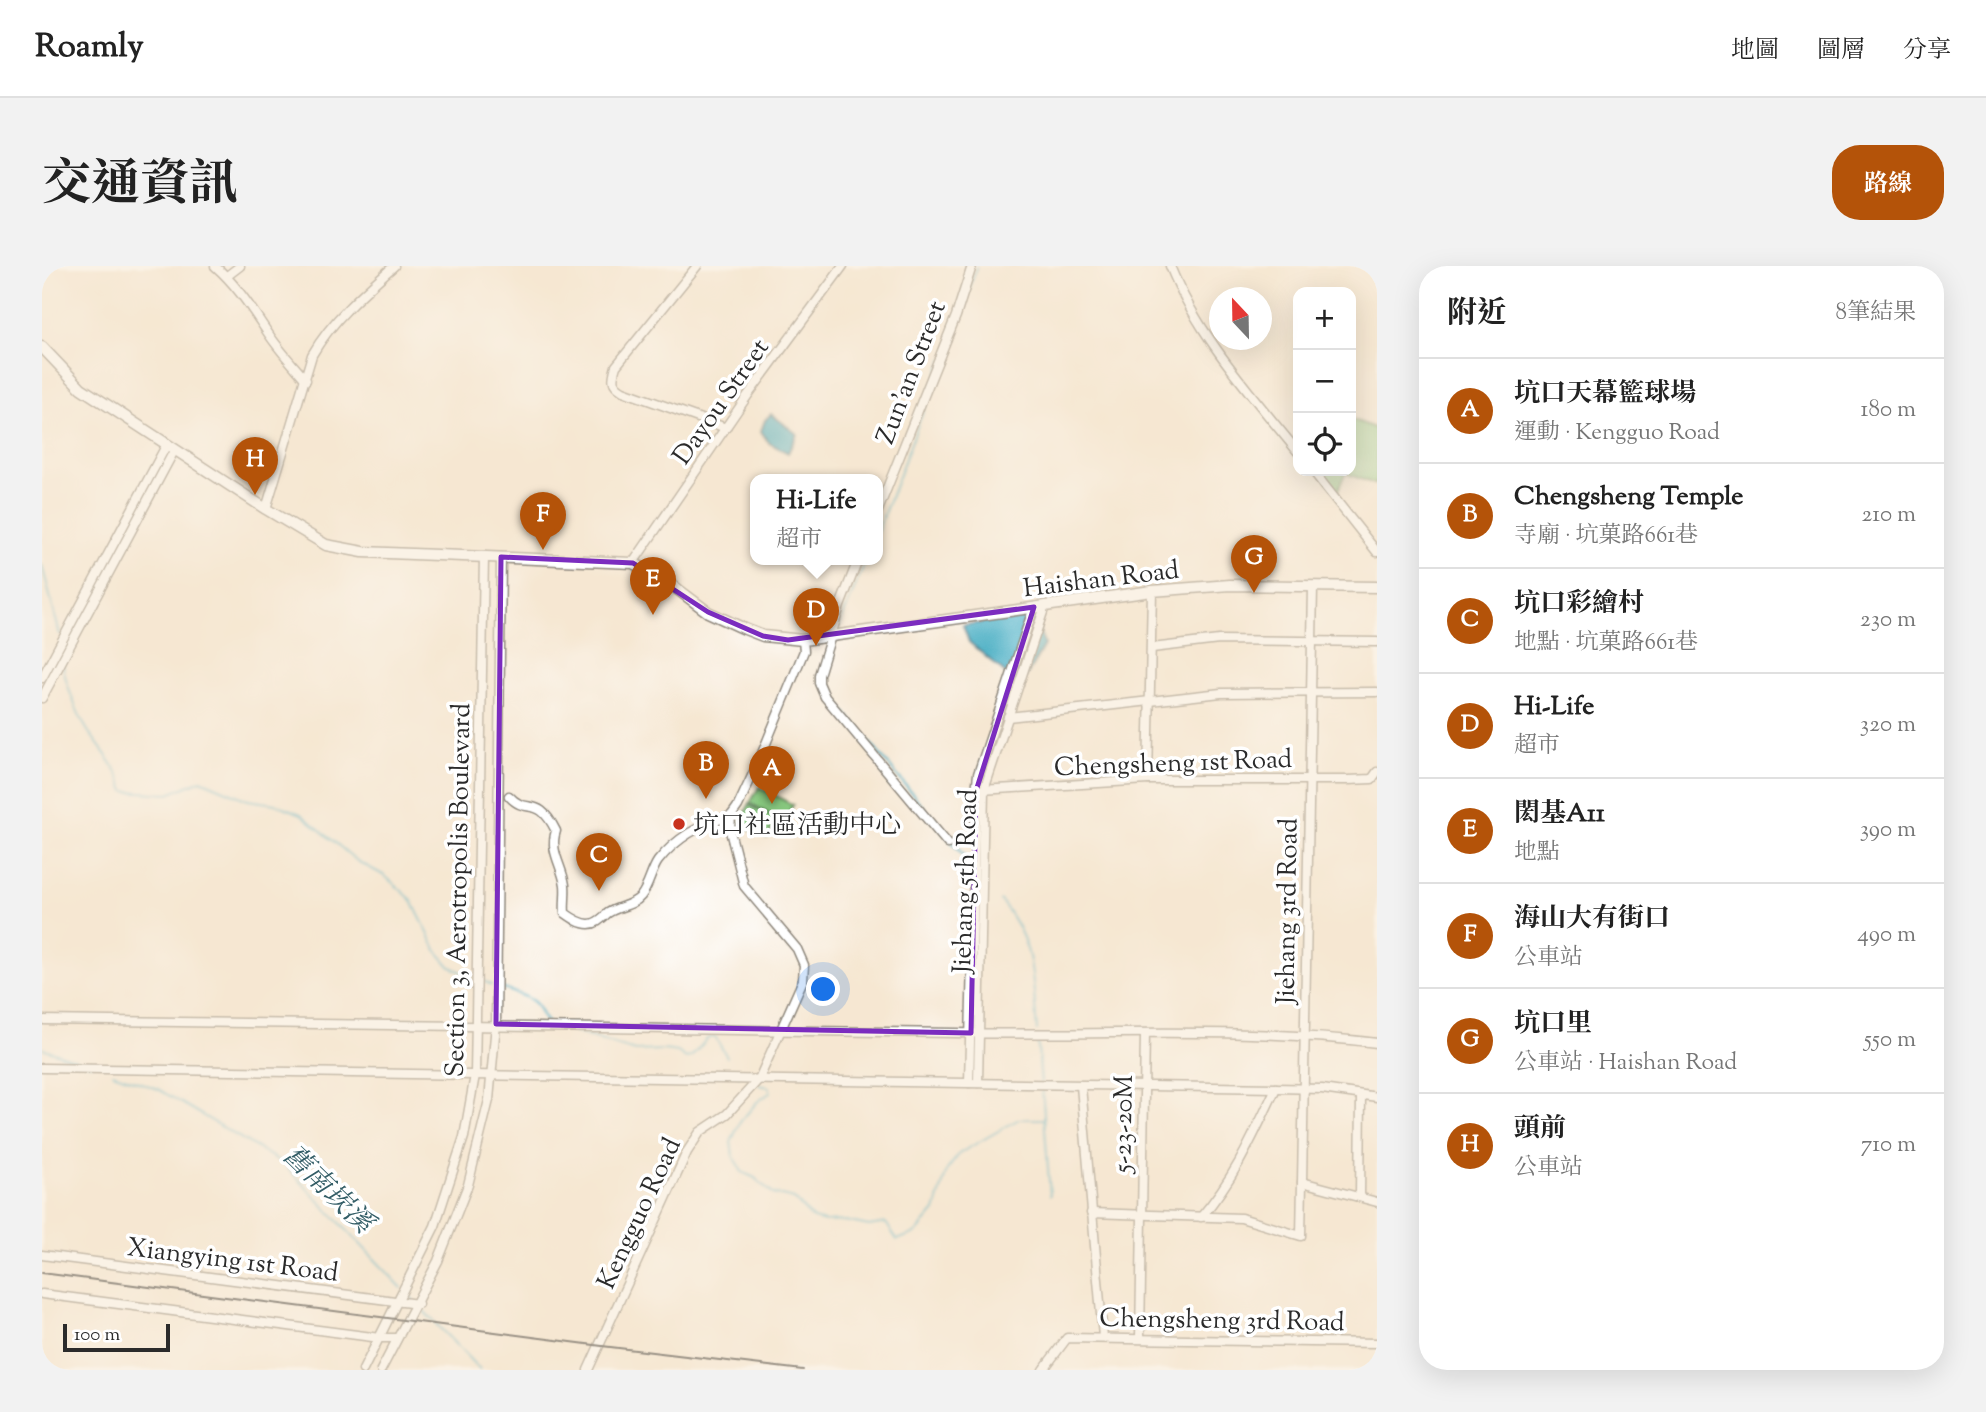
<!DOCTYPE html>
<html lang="zh-TW">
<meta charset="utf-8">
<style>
:root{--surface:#fff;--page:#f2f2f2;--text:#222;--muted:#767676;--line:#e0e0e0;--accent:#b45309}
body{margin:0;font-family:"Sorts Mill Goudy","Noto Serif TC",serif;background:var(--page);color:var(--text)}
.controls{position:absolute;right:21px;top:21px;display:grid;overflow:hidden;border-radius:14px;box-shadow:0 7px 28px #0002}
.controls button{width:63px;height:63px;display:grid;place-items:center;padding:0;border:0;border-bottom:2px solid var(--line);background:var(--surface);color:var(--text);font:35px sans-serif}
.compass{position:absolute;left:1167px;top:21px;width:63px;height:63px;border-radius:50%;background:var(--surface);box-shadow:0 7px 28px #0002;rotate:338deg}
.scale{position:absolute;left:21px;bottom:18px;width:107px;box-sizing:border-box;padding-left:7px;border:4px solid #2b2b2b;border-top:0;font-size:19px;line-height:24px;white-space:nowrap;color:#2b2b2b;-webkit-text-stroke:5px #fff;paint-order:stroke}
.you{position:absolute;left:782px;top:724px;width:24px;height:24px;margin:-18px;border:5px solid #fff;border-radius:50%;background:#1a73e8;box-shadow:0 0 0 10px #1a73e833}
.badge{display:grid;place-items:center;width:46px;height:46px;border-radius:50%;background:var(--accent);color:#fff;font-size:23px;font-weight:700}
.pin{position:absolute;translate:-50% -58px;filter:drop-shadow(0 2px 4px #0008)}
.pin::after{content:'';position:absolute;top:37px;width:24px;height:21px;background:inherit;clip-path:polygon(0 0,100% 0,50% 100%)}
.popup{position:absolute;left:708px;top:208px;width:133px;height:91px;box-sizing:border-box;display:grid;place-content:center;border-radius:14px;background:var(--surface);filter:drop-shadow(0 2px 5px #0005);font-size:23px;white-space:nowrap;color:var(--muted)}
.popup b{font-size:26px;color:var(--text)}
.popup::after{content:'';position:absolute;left:50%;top:100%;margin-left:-14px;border:14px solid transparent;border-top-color:var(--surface)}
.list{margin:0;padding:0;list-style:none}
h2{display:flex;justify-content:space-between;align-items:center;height:91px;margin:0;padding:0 28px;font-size:30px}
h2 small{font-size:23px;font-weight:400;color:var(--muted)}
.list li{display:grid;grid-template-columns:46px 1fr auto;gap:21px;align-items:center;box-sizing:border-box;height:105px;padding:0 28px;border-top:2px solid var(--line)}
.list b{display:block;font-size:26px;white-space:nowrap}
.list p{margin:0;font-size:23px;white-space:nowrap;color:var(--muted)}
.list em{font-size:23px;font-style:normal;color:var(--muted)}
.icon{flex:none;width:38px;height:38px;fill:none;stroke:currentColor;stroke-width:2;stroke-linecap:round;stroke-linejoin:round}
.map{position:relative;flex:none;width:1335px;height:1104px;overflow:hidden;border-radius:28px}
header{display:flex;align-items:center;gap:42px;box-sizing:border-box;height:98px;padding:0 35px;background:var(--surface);border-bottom:2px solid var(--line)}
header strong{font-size:33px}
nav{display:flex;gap:38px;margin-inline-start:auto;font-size:24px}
.intro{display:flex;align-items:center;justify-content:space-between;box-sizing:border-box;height:168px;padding:0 42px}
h1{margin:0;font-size:49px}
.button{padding:18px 32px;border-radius:28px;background:var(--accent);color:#fff;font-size:24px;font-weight:700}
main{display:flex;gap:42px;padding:0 42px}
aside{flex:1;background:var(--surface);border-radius:28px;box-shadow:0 7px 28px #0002}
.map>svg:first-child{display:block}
.green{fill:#87c77e;stroke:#597954;stroke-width:2}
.water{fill:#42abc1;stroke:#366b76;stroke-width:2}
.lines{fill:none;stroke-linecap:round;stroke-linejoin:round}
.stream{stroke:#42abc1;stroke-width:2}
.minor-casing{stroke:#90897e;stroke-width:11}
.major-casing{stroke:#90897e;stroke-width:13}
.minor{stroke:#fff;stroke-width:8}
.major{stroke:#fff;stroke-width:10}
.rail{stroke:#2b2b2b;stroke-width:2}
.marked{fill:none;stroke:#7b2cbf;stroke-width:5;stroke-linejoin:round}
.poi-dot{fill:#c8321e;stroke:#fff;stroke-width:2.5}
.labels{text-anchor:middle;stroke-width:7;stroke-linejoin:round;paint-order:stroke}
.street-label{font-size:26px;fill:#2b2b2b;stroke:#fff}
.poi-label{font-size:26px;fill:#2b2b2b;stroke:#fff;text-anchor:start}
.water-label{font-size:28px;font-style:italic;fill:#345e67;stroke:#fff}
</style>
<header>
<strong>Roamly</strong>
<nav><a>地圖</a><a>圖層</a><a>分享</a></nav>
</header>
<div class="intro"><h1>交通資訊</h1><a class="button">路線</a></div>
<main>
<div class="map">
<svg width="1335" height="1104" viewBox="0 0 1335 1104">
<rect width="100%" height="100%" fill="#fff"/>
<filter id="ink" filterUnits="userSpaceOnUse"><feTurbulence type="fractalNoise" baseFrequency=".0143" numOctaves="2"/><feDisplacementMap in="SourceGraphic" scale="14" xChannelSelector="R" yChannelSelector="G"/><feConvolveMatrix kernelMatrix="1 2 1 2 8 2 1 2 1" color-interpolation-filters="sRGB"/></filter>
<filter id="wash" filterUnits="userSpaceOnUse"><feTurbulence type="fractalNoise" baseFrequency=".00686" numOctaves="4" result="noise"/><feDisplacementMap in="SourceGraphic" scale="28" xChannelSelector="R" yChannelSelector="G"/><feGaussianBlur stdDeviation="1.57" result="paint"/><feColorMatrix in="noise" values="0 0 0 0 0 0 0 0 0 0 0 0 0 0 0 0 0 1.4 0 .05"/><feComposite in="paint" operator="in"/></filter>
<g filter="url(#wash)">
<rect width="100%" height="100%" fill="#f6e7d2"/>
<!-- green -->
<g class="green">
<polygon points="1309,153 1335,163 1335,219 1303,207 1295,227 1278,205 1309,205"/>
<polygon points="717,521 751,539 742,556 708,537"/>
<polygon points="707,539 735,553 725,572 697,558"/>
</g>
<!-- water -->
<g class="water">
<polygon points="729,148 755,168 746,187 727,177 719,165 723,154"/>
<polygon points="993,350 1002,379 984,411 979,416 972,415 927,376 921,359"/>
</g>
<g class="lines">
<!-- stream -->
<g class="stream">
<polyline points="923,36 935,0"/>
<polyline points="835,266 901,93"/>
<polyline points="0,299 18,369"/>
<polyline points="795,366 824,294"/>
<path d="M21,399c2,18 15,50 25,66 14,19 30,37 37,60l44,3 32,-14 47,20 28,4 25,10 56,47 28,15 26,23 26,52 14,16 22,10"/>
<polyline points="783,404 782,415 788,428 925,594"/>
<path d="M958,634c36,44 32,77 37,130"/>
<polyline points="439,714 450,719"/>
<path d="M459,722c10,4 25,7 33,14 6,5 6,14 13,20"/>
<polyline points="523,763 593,785 622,784 636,786 643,792 649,791 666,772 673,771 685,791"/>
<polyline points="995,770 999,817"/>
<polyline points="0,782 49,799"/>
<polyline points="691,803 697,810"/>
<polyline points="71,807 116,823 242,898 360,1022"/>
<polyline points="717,819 727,821 729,826 715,836 698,856 689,876 691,890 700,906 713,912 731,928 752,933 771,953 783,956 803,955 827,960 844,957 855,974 874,967 893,945 905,904 918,887 977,853 1002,853"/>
<polyline points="1000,822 1008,929"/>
<polyline points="364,1026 372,1035"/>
<polyline points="378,1041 438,1104"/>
</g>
</g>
</g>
<g filter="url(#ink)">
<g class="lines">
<!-- minor casing -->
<g class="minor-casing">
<g id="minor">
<path d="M173,0c23,20 38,45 55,70 11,16 24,30 36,44"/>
<path d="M655,0l-81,100c-4,13 -5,18 7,25l103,37"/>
<path d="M1128,0c28,70 81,128 128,186"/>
<polyline points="185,10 198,0"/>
<polyline points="1271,205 1335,286"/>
<path d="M224,243l46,-154c20,-35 52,-63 82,-89"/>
<polyline points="835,247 914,50 930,0"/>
<polyline points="816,294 798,340 777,409 777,417 783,431 906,578"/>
<polyline points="591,297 706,129 801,0"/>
<polyline points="1110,382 1177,374 1335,376"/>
<polyline points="0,412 125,178"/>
<polyline points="0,432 133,183"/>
<polyline points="966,451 1179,427 1335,426"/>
<polyline points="1106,514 1110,325"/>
<polyline points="939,524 1106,514 1306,514 1330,513 1335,506"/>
<path d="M467,530c19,21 28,-3 47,35 -7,20 6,34 9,54 1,9 -1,18 0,28 7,5 15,11 24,11 8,0 13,-6 19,-11 10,-7 25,-7 33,-17 8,-10 10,-25 17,-35 19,-24 45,-38 73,-45"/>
<path d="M0,754c304,2 608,6 913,13 140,3 282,-7 422,10"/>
<polyline points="0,802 1234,822 1280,823 1335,831"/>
<polyline points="927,817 934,525 936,508 992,341"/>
<polyline points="936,817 942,524 1003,340"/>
<polyline points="1039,820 1061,1071"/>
<polyline points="1260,916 1335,936"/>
<polyline points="1318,931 1319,829"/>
<polyline points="1049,947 1199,952 1259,970 1271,321"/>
<path d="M1159,951c35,-41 52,-81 75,-129"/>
<polyline points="0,989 376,1038"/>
<polyline points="0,1028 338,1072 355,1072"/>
<polyline points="1098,1072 1103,768"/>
<polyline points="321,1104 393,960 422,871 433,809 442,290"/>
<polyline points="339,1104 396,995 426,919 447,834 454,758 459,291"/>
<polyline points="546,1104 645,886 658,866 685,848 717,813 761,714 762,699 755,683 702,620 688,565 689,550 696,540 716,497 762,385 761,374"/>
<polyline points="1001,1104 1025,1072 1335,1077"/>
</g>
</g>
<!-- major casing -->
<g class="major-casing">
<polyline id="major" points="0,81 39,122 224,243 284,279 321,286 591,297 626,316 666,346 703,363 721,370 761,374 1110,325 1188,319 1335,321"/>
</g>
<!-- minor -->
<use href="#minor" class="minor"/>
<!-- major -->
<use href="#major" class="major"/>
<!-- rail -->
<polyline class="rail" points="0,1007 560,1080 761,1104"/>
</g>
</g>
<!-- marked area -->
<path d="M0 0H1335V1104H0ZM459,291l132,6 75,49 55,24 25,4 246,-33 -58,184 -5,242 -475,-9z" fill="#f6e7d2" fill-opacity=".55" fill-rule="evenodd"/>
<path class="marked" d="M459,291l132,6 75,49 55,24 25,4 246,-33 -58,184 -5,242 -475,-9z"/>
<!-- markers -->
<circle class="poi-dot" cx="637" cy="558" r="7"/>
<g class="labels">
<!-- street labels -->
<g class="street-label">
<text transform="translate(868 106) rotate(-69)" y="9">Zun'an Street</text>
<text transform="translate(678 135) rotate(-55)" y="9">Dayou Street</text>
<text transform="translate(1059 312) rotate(-7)" y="9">Haishan Road</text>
<text transform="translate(1131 496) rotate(-2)" y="9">Chengsheng 1st Road</text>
<text transform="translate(922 615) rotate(-88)" y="9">Jiehang 5th Road</text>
<text transform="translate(415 624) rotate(-89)" y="9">Section 3, Aerotropolis Boulevard</text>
<text transform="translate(1244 645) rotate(-89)" y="9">Jiehang 3rd Road</text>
<text transform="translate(1080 858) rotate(-89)" y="9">5-23-20M</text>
<text transform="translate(596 947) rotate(-65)" y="9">Kengguo Road</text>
<text transform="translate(191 993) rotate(7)" y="9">Xiangying 1st Road</text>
<text transform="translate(1180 1053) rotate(1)" y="9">Chengsheng 3rd Road</text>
</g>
<!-- poi labels -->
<g class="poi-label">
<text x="651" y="567">坑口社區活動中心</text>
</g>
<!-- water labels -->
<g class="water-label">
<text transform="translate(287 922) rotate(44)" y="10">舊南崁溪</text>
</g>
</g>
</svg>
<div class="controls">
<button>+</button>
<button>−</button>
<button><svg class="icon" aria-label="locate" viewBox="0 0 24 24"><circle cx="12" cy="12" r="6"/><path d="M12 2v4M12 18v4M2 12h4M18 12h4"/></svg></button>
</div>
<svg class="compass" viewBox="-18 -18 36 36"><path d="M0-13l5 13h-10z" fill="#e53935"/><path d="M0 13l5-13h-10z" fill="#767676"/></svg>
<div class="scale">100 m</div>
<div class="you"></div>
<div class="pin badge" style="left:730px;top:538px">A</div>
<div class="pin badge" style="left:664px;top:533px">B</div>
<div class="pin badge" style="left:557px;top:625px">C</div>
<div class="pin badge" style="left:774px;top:380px">D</div>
<div class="popup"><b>Hi-Life</b>超市</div>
<div class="pin badge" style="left:611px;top:349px">E</div>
<div class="pin badge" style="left:501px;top:284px">F</div>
<div class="pin badge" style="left:1212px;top:327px">G</div>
<div class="pin badge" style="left:213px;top:229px">H</div>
</div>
<aside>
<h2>附近<small>8筆結果</small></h2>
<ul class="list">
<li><span class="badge">A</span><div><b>坑口天幕籃球場</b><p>運動 · Kengguo Road</p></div><em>180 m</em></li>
<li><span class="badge">B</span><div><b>Chengsheng Temple</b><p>寺廟 · 坑菓路661巷</p></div><em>210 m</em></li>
<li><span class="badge">C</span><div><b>坑口彩繪村</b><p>地點 · 坑菓路661巷</p></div><em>230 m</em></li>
<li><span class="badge">D</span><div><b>Hi-Life</b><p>超市</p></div><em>320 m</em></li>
<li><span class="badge">E</span><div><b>閎基A11</b><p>地點</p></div><em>390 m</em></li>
<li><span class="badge">F</span><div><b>海山大有街口</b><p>公車站</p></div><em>490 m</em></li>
<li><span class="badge">G</span><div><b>坑口里</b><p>公車站 · Haishan Road</p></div><em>550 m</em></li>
<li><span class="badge">H</span><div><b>頭前</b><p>公車站</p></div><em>710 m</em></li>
</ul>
</aside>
</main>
